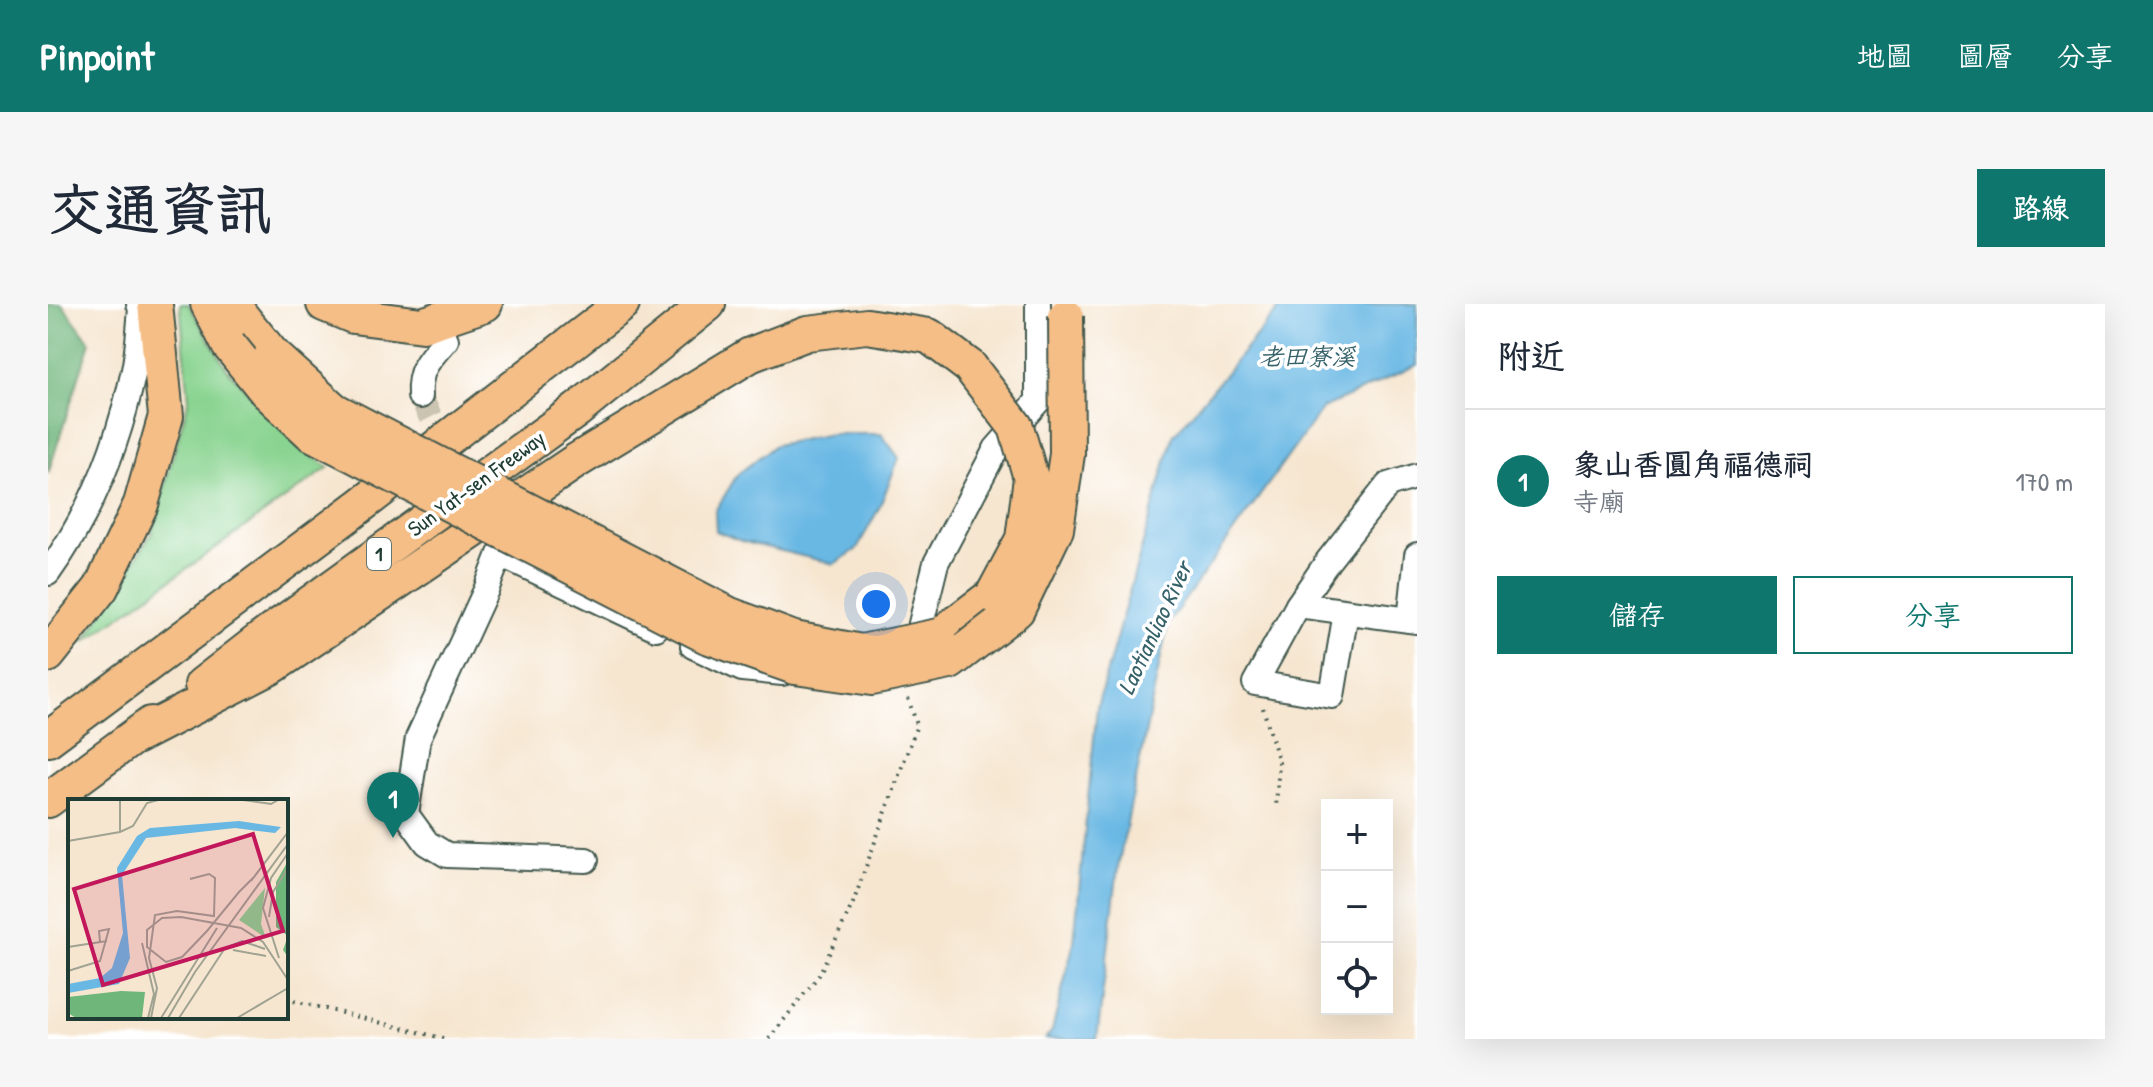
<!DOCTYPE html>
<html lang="zh-TW">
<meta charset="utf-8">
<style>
:root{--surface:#fff;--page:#f6f6f7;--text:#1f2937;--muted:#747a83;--line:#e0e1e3;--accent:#0f766e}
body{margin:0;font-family:"Patrick Hand","LXGW WenKai TC",sans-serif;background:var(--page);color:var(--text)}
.controls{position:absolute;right:24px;bottom:24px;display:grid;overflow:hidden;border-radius:0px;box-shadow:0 8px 32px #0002}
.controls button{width:72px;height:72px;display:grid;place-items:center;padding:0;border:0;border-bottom:2px solid var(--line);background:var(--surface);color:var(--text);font:40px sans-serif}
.you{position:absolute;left:828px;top:300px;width:28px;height:28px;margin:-20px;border:6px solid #fff;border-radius:50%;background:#1a73e8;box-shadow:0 0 0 12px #1a73e833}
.badge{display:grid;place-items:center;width:52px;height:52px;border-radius:50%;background:var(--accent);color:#fff;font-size:26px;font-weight:700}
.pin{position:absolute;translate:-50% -66px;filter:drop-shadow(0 2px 4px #0008)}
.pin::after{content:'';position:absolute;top:42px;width:28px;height:24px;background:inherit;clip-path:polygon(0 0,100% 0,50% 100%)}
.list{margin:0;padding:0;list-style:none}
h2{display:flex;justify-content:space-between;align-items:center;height:104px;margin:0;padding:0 32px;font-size:34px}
h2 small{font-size:26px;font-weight:400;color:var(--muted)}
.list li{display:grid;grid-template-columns:52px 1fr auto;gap:24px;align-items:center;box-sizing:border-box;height:144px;padding:0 32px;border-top:2px solid var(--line)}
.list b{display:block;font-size:30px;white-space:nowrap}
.list p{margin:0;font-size:26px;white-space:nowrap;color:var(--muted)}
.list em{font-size:26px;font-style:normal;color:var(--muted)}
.actions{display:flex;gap:16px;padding:24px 32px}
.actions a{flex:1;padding:18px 0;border:2px solid var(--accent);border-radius:0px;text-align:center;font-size:28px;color:var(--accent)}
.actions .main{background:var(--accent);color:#fff}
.icon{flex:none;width:44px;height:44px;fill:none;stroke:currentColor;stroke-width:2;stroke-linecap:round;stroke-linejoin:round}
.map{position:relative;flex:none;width:1369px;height:735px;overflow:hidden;border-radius:0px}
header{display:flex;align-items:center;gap:48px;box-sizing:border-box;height:112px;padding:0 40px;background:var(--accent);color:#fff}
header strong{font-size:38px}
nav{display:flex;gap:44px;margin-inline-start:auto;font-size:28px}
.intro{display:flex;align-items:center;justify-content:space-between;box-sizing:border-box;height:192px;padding:0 48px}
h1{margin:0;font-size:56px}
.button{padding:20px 36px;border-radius:0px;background:var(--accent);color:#fff;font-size:28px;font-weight:700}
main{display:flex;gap:48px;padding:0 48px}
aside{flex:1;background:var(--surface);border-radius:0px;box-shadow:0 8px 32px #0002}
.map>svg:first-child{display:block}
.green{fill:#8ad491;stroke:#548862;stroke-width:2}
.forest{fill:#6fb67b;stroke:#477a58;stroke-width:2}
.water{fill:#69b8e4;stroke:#447a8c;stroke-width:2}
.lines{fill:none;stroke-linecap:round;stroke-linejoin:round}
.minor-tunnel{stroke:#cbc4b1;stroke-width:24;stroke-dasharray:24 12;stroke-linecap:butt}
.minor-casing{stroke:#3f564b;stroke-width:28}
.highway-casing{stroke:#3f564b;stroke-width:38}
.path{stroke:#3f564b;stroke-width:4;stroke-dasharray:2 6;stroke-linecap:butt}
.minor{stroke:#fff;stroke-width:24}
.highway{stroke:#f6be87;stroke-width:34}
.highway-bridge-casing{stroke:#3f564b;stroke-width:38;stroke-linecap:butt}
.highway-bridge{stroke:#f6be87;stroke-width:34}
.labels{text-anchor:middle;stroke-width:7;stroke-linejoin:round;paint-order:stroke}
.shield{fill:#fff;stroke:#627771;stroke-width:2}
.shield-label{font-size:20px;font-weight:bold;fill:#1f3d34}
.street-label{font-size:22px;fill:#1f3d34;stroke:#fff}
.water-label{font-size:24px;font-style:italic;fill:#356269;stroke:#fff}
.inset-road{fill:none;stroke:#a0a292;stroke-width:2}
.view{fill:#c2185b;fill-opacity:0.15;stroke:#c2185b;stroke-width:4}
.inset-edge{fill:none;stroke:#1f3d34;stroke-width:4}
</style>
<header>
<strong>Pinpoint</strong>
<nav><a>地圖</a><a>圖層</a><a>分享</a></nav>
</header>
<div class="intro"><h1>交通資訊</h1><a class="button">路線</a></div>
<main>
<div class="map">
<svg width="1369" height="735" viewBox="0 0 1369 735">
<rect width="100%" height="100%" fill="#fff"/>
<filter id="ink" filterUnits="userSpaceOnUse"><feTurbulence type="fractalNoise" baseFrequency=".0125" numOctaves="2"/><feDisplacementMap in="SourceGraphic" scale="16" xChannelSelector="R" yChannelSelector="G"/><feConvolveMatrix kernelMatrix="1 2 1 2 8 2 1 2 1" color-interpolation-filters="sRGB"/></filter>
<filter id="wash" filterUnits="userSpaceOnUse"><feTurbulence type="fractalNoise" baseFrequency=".006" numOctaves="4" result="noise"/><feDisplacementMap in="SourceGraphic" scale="32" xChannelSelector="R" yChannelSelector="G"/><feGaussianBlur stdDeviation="1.8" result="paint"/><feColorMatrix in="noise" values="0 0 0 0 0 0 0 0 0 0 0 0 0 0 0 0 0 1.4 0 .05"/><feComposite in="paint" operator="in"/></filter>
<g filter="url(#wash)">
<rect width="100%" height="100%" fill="#f6e6d0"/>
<!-- green -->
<polygon class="green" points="132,0 140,0 179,65 252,145 281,163 36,338 104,229 141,95"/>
<!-- forest -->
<polygon class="forest" points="0,0 14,0 42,38 0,170"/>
<!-- water -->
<g class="water">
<polygon points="1235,0 1369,0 1369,61 1275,104 1120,319 1070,563 1049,735 997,735 1004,727 1026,638 1049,403 1125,132"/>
<polygon points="783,130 833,130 851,154 831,204 809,245 786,260 693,237 668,227 667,207 690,170 727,141"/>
</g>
</g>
<g filter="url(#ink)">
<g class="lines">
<!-- minor-tunnel -->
<polyline class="minor-tunnel" points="372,92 402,151"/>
<!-- minor casing -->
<g class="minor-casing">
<g id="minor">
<path d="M372,92c-2,-27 9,-37 26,-56"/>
<path d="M0,269c44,-61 71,-130 86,-203 4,-19 5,-41 7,-61l-2,-5"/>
<polyline points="1250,301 1369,317"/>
<polyline points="1298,308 1284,392 1207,379 1250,301 1280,257 1340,181 1369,172"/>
<polyline points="1362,316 1369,251"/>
<polyline points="645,342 694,365 735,369"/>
<polyline points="866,348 888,259 948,145 990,97 990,0"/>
<polyline points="538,556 399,551 379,539 358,510 370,434 438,286 452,250 608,324"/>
</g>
</g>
<!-- highway casing -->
<g class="highway-casing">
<g id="highway">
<polyline points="160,0 181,41"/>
<polyline points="186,0 193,12 224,50"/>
<polyline points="276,0 305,12 374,21 437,0"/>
<polyline points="891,332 945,291"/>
<polyline points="0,351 53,284 93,200 118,112 107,0"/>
<polyline points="154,381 213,335 529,106 660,0"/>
<polyline points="87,433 225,362 528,157 702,51 759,29 819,22 881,32 922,63"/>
<polyline points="0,435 312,202 574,0"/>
<polyline points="0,496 103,420"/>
</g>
</g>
<!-- path -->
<g class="path">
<polyline points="1215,404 1231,458 1228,503"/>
<polyline points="238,695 398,735"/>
<polyline points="721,735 771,671 805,599 869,421 860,394"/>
</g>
<!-- minor -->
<use href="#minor" class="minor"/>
<!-- highway -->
<use href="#highway" class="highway"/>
<!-- highway-bridge casing -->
<g class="highway-bridge-casing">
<g id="highway-bridge">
<polyline points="181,41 218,87 263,129 659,332 747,363 824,374 902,358 969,306 1008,225 1019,150 1018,12"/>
<polyline points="224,50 286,106 682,311 746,335 813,348 891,332"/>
<polyline points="922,63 968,123 983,174 975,235 945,291"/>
</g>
</g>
<!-- highway-bridge -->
<use href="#highway-bridge" class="highway-bridge"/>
</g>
</g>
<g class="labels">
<!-- shield labels -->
<rect class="shield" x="319" y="234" width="24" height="32" rx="6"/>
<g class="shield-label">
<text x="331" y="257">1</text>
</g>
<!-- street labels -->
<g class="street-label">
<text transform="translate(428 179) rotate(-36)" y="8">Sun Yat-sen Freeway</text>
</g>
<!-- water labels -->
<g class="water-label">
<text x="1259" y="61">老田寮溪</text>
<text transform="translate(1107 324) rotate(-65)" y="8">Laotianliao River</text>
</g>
</g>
<!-- overview -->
<g transform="translate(20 495)">
<rect width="220" height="220" fill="#f6e6d0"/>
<path d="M197,89l-4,36 5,14 -27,-18z" fill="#8ad491"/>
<path d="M220,62v96l-5,-7 5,-14 -12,-9v-45zM53,192l24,1 -3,26h-66l-8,-5v-16z" fill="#6fb67b"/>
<path d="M171,22l42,6 -6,6 -40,-5 -89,10 -24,37 8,83 -11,26 -51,9v-9l32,-6 12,-10 11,-35 -6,-65 20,-32 13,-8z" fill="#69b8e4"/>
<path class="inset-road" d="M52,1v32M175,1l28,4 7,-4M0,42l52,-9 13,-6 14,-23 11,-3M186,78l-15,15 -32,39 -25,26 -16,5 -19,-15v-17l15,-12 19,-1 60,11 22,14 25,38M183,82l37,-49M201,118l4,-25 15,-24M74,144l12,51 -6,24M0,148l39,-6M165,151l33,6M211,159l-16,-50 8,-30 17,-25M0,172l32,-10 9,-32 -10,2 1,11M83,219l6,-30 -8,-30 6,-43 22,-4 37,5 1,-38 -6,-4 -19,5M93,219l56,-90M100,219l27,-46 93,-128M111,219l46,-70 17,-7 23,8M169,219l51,-30"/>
<path class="view" d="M185,35l30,97 -180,54 -29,-96z"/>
<rect width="220" height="220" class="inset-edge"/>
</g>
</svg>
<div class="controls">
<button>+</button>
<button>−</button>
<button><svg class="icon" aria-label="locate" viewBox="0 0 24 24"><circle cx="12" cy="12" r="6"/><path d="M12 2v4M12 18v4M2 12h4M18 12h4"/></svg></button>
</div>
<div class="you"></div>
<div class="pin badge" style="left:345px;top:534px">1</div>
</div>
<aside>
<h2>附近<small></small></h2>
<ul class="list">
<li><span class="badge">1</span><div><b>象山香圓角福德祠</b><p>寺廟</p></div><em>170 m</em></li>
</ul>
<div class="actions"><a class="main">儲存</a><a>分享</a></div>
</aside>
</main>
